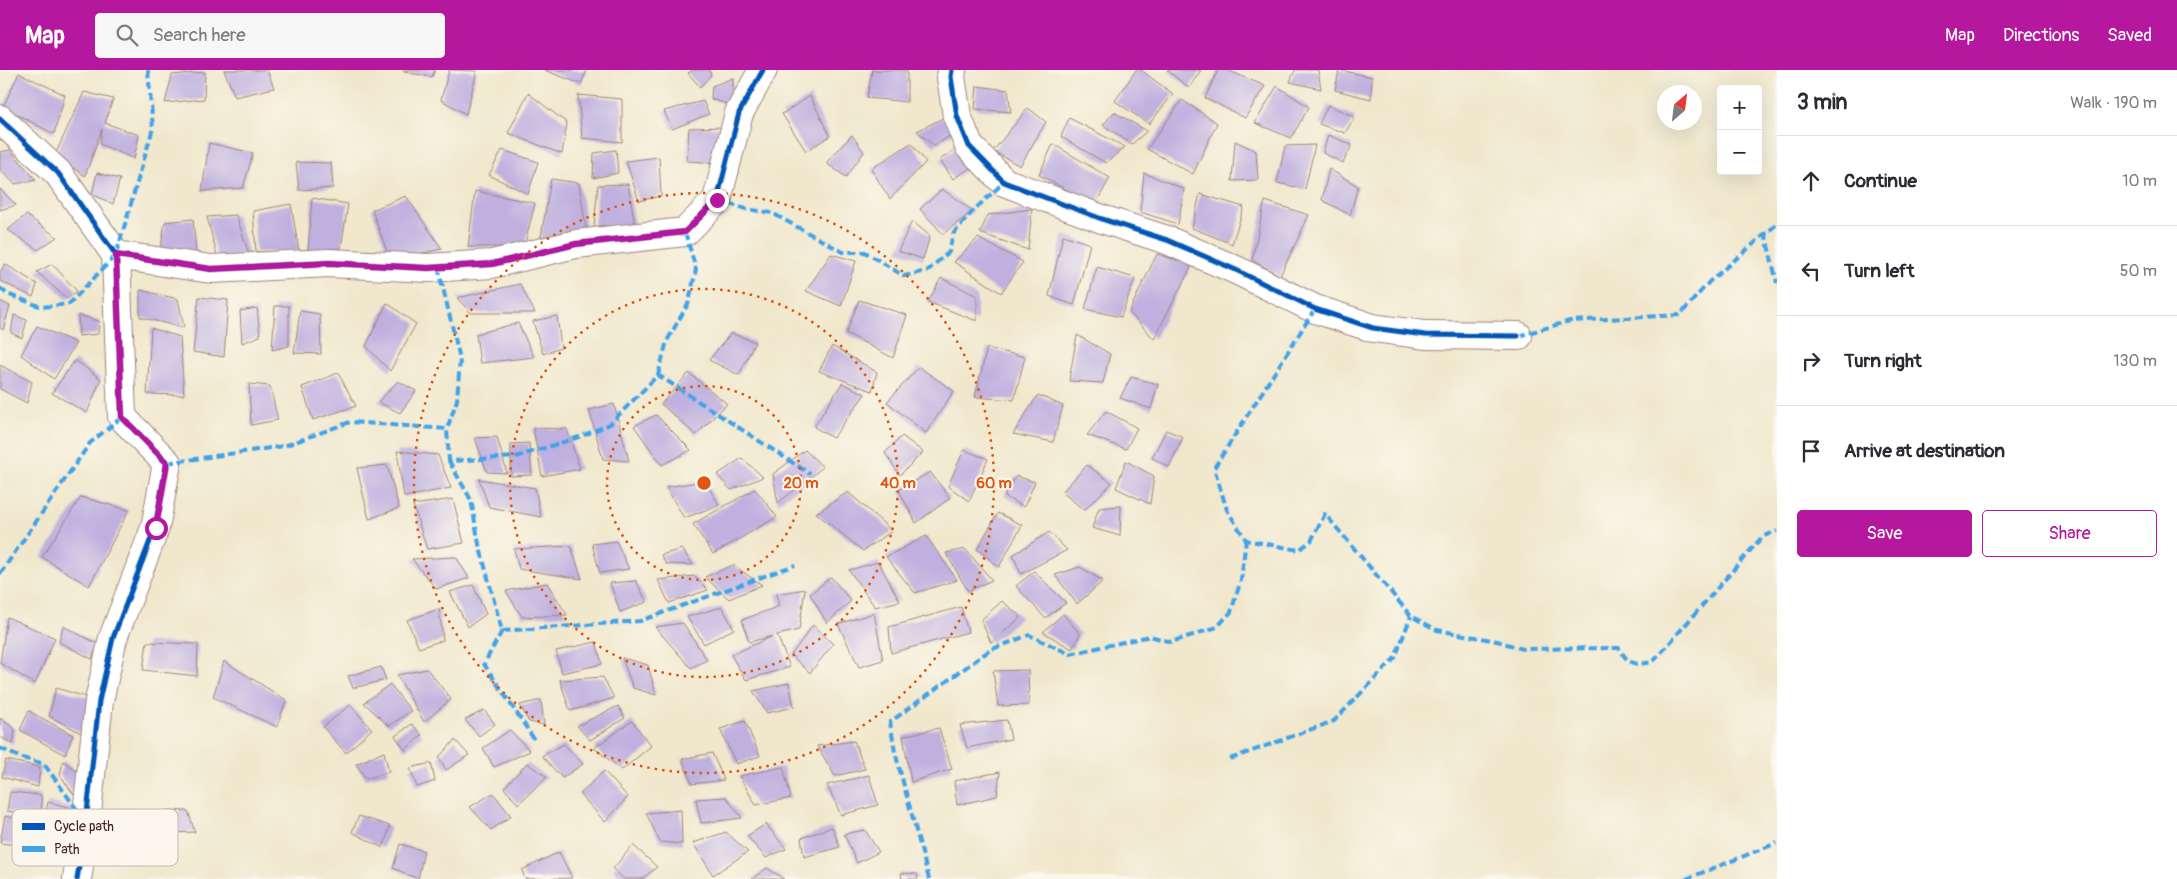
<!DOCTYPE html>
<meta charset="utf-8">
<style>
:root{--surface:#fff;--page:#f7f7f7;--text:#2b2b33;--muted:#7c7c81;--line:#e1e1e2;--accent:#b5179e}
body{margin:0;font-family:Pangolin,sans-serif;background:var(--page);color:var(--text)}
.controls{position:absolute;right:15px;top:15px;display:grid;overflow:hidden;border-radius:5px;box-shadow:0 5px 20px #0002}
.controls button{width:45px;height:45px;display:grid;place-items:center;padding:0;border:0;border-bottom:1px solid var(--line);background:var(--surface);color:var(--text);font:25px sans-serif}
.compass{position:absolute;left:1657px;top:15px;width:45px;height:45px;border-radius:50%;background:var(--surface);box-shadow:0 5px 20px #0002;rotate:28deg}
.stop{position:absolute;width:15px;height:15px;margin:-11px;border:4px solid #b5179e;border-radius:50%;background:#fff}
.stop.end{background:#b5179e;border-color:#fff;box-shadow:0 1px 5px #0008}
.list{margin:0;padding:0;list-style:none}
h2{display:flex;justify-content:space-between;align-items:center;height:65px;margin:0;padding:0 20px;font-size:21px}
h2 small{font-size:16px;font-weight:400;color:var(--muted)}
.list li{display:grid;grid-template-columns:32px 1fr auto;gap:15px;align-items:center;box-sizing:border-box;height:90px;padding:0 20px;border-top:1px solid var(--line)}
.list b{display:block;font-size:19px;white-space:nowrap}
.list em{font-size:16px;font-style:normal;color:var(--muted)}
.actions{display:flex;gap:10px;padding:15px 20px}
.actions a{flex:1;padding:11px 0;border:1px solid var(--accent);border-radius:5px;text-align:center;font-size:18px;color:var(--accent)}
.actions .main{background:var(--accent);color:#fff}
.icon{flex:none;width:28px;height:28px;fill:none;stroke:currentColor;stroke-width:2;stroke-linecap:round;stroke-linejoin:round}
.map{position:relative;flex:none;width:1777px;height:809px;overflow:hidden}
header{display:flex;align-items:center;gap:30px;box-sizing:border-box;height:70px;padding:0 25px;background:var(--accent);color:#fff}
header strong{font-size:24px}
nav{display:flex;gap:28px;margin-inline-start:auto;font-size:18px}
.search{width:350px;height:45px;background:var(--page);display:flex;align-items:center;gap:12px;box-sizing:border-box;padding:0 18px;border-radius:5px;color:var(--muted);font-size:19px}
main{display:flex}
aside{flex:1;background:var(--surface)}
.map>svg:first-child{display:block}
.building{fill:#bfb0df}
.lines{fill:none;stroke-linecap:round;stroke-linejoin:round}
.minor-casing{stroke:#9d837c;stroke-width:30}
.minor{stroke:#fff;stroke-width:28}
.quiet{stroke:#40a2eb;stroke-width:4;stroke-dasharray:8 4;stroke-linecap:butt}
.cycleway-casing{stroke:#fbf7ec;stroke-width:8}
.cycleway{stroke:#0057b8;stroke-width:5}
.route{stroke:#b5179e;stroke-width:6}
.ring{fill:none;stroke:#e0560e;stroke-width:2.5;stroke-dasharray:2.5 5}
.key{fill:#fbf7ec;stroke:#c6b6b2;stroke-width:1}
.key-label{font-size:14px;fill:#4a1f2b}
.centre{fill:#e0560e;stroke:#fbf7ec;stroke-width:2.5}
.ring-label{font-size:15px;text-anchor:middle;font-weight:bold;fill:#e0560e;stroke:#fbf7ec;stroke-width:4;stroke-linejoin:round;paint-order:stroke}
</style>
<header>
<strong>Map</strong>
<div class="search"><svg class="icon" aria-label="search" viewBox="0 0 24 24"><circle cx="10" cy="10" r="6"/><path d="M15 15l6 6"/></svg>Search here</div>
<nav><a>Map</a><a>Directions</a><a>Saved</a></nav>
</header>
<main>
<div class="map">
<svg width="1777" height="809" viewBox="0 0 1777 809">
<rect width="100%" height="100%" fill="#fbf7ec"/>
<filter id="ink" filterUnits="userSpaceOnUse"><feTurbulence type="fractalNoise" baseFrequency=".02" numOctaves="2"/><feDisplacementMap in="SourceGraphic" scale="10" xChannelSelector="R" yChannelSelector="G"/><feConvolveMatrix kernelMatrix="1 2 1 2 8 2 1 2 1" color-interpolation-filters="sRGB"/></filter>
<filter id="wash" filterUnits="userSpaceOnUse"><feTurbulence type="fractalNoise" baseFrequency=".0096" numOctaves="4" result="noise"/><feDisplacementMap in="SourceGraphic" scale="20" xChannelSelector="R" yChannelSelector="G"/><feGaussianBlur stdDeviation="1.12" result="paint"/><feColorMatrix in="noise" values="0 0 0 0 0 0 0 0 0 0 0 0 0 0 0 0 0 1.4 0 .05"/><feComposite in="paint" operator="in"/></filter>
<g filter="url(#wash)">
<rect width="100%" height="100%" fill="#f0e7cc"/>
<g id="blocks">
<!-- building -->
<g class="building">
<polygon points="224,0 267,0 274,18 235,27"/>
<polygon points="404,0 435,0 432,7 404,2"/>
<polygon points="449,0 477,1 466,44 441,30"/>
<polygon points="544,0 587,0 581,14"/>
<polygon points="693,0 709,0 711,5 700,17 688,3"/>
<polygon points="872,0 907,0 907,32 867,28"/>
<polygon points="1136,0 1141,0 1173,24 1149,54 1115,31"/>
<polygon points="1167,0 1201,0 1189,18"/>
<polygon points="1218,0 1227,0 1265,16 1245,48 1205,28"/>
<polygon points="1295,0 1318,0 1321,19 1290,12"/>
<polygon points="1339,0 1372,7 1371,29 1335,20"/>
<polygon points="205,2 204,29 165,33 172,5"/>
<polygon points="19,3 65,25 54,64 3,37"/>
<polygon points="733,8 733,36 711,29 712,16"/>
<polygon points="977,16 1008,20 1011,42 975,39"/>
<polygon points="1277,16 1309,37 1291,68 1255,53"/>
<polygon points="84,22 113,29 105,53 139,65 134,89 100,74 102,59 85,106 55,85"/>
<polygon points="528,23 567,53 562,84 508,63"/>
<polygon points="578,25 622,29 622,72 582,68"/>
<polygon points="810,26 830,66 806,81 782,44"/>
<polygon points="1182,30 1217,53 1193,104 1147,79"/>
<polygon points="703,31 709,44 672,59 664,41"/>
<polygon points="1328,35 1355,47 1345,63 1319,54"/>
<polygon points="1028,38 1046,52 1020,96 993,81"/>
<polygon points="1114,42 1147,61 1132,74 1103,55"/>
<polygon points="943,48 954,63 934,76 917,61"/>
<polygon points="1069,48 1125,77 1106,93 1061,67"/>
<polygon points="724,57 720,93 687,91 689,58"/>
<polygon points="852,65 864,82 846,107 826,93"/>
<polygon points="1328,65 1352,75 1343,93 1323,83"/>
<polygon points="1235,71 1256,81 1258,110 1232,111"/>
<polygon points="209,73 253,83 243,118 202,121"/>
<polygon points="911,73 926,92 890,129 871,99"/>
<polygon points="1053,74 1110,108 1095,135 1039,105"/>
<polygon points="1315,75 1305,119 1277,113 1285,76"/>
<polygon points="955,79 976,94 953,109 940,90"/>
<polygon points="10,80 36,110 15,114 0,100 0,82"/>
<polygon points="502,80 538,92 528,124 489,105"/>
<polygon points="616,80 618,103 593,108 594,83"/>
<polygon points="659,87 661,126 639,131 626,91"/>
<polygon points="296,92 331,93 333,118 299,120"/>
<polygon points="1329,99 1358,116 1350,145 1322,130"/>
<polygon points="97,103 120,109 113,134 92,124"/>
<polygon points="1144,103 1184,119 1178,154 1140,142"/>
<polygon points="551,109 579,113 587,164 540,172"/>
<polygon points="628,114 635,155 594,156 598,115"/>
<polygon points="0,119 16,135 0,140"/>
<polygon points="942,119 973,141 943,164 920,139"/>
<polygon points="475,121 535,133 524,177 468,177"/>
<polygon points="1200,124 1244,137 1232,174 1192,158"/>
<polygon points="406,126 442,179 390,190 372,140"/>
<polygon points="312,128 348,134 341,178 308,181"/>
<polygon points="1265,131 1309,145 1280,206 1252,190"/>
<polygon points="291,134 299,181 256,182 253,141"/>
<polygon points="1032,139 1028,180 980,163 988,145"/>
<polygon points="26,145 57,167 38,180 8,160"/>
<polygon points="236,145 251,190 218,189 207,147"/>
<polygon points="193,149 196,182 160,183 165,152"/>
<polygon points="912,151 930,166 923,189 898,181"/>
<polygon points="1063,165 1090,174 1074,235 1049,226"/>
<polygon points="978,168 1023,192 1001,223 954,192"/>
<polygon points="831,184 856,191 841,236 806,221"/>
<polygon points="1157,184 1192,195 1154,269 1129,242"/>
<polygon points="5,194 37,214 33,227 0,211 0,202"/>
<polygon points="52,194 77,221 67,229 37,202"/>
<polygon points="1097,197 1135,208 1121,247 1085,239"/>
<polygon points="941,208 977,226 977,251 928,232"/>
<polygon points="520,214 535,243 471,243 457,228"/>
<polygon points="140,220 178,229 184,258 140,247"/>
<polygon points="199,227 228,230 224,287 193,282"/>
<polygon points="859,230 907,245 893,288 846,263"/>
<polygon points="0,231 10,236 3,260 0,258"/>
<polygon points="387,233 416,254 390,301 366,276"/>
<polygon points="275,236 289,236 289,276 272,280"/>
<polygon points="257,238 260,266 242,273 240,241"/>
<polygon points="300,241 320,244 321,284 294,283"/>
<polygon points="14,245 27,250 22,268 11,263"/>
<polygon points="78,245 99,251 98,264 79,266"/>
<polygon points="557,246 561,278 543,284 533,251"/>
<polygon points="518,253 534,287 480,293 476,264"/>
<polygon points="37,256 76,273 54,309 21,285"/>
<polygon points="151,258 180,267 184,325 147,324"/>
<polygon points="731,263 755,272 739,305 709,290"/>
<polygon points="1077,265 1110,284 1103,313 1069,311"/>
<polygon points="832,276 877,302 872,321 819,301"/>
<polygon points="987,278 1025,287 1014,330 975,327"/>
<polygon points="75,290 101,309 87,343 52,323"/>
<polygon points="0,295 32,312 27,333 0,319"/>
<polygon points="919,297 954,321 926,363 887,332"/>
<polygon points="338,303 356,336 313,350 302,317"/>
<polygon points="689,303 727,334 696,365 661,334"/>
<polygon points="1131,307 1158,314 1151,339 1120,328"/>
<polygon points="398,311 416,321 400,343 378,332"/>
<polygon points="842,313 865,324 833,368 814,357"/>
<polygon points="249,314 270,316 278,350 251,355"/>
<polygon points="1038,325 1063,336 1053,372 1013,364"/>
<polygon points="614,334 629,391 603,389 589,340"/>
<polygon points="1106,341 1137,358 1126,379 1087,365"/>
<polygon points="656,345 691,380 662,395 634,356"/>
<polygon points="533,358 567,359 580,399 542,406"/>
<polygon points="1166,360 1183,367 1169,397 1152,388"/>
<polygon points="902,366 923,382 900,405 885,383"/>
<polygon points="497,367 507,403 487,402 475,368"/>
<polygon points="529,373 532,405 511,406 511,374"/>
<polygon points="805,380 823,397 778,433 773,404"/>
<polygon points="964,380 988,389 969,431 948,416"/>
<polygon points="397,381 438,385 451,418 404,427"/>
<polygon points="742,388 763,407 731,420 717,405"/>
<polygon points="1126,391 1154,406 1150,434 1116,418"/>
<polygon points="387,395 399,438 369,449 357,398"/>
<polygon points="1087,395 1112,413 1084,440 1062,422"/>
<polygon points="930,402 950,428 916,453 899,420"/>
<polygon points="1016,406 1035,412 1024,437 1004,426"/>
<polygon points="479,409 535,418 541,447 489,437"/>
<polygon points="705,411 719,435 684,448 666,417"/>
<polygon points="755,419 777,447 713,484 693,454"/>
<polygon points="848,422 892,461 863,481 816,443"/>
<polygon points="81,427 129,440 89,516 42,487"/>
<polygon points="453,429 464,473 427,479 413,435"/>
<polygon points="1121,436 1120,466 1092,458 1099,438"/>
<polygon points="998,443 1022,455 999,497 977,479"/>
<polygon points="1049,462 1067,480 1021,504 1013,485"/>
<polygon points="926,466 957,510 915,523 886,487"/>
<polygon points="616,471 629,499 600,503 592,474"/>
<polygon points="571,476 582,509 519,499 514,479"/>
<polygon points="682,479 693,495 666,494 661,485"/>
<polygon points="965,479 992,510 968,521 946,483"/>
<polygon points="456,487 469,508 436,519 412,489"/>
<polygon points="878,492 900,531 875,537 849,500"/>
<polygon points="733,495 762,515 729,529 705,507"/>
<polygon points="1080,497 1103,511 1077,534 1055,505"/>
<polygon points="1034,501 1066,533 1045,548 1016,516"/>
<polygon points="694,506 708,520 669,533 658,510"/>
<polygon points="831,507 851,531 827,553 810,524"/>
<polygon points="636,511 647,532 620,542 610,513"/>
<polygon points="547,513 567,545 522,547 506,521"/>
<polygon points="473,515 486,544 468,557 450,522"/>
<polygon points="805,519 799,560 777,565 790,597 746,610 731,585 773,566 749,572 742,550 779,536 776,524"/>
<polygon points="1002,531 1021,547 991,573 981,550"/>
<polygon points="722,537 734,559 704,574 687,547"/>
<polygon points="961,537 968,562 891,583 889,557"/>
<polygon points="439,539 443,570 419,578 407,550"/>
<polygon points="874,543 883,590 859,597 838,554"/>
<polygon points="1063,544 1080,564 1072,579 1043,562"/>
<polygon points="7,547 55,568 35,614 0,593"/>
<polygon points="683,553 707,590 691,598 655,557"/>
<polygon points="813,555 833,574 810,603 791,585"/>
<polygon points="63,556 98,574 92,589 59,572"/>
<polygon points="147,572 198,574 197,606 143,600"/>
<polygon points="596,572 602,594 562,603 556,581"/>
<polygon points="622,588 648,595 656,625 633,618"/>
<polygon points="224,591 286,630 277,657 213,627"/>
<polygon points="381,597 386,610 353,618 348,606"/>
<polygon points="427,599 451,629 424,652 397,605"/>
<polygon points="1028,600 1029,635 998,636 993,601"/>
<polygon points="603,607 614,628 570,641 560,610"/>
<polygon points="789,613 794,637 767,643 753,621"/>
<polygon points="390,614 411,641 389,656 364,633"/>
<polygon points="56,618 89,628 85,665 49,646"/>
<polygon points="541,630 544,655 529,652 520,635"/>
<polygon points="350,635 372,659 346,683 323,657"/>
<polygon points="618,636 625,648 590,670 577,656"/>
<polygon points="484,640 495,654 479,666 465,650"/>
<polygon points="29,641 73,665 65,685 20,660"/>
<polygon points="0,648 15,659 13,674 0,667"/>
<polygon points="1007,650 1011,669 967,678 960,655"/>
<polygon points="632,651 651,676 622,700 594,678"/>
<polygon points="745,651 760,686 736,694 720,659"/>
<polygon points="412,654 422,665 405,680 395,666"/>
<polygon points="939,658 952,699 911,712 903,666"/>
<polygon points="510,660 530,681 494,697 483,678"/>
<polygon points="455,670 469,685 446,700 439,687"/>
<polygon points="854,671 865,699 835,706 817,676"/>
<polygon points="564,674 583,694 562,708 542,686"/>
<polygon points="384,682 389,702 366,709 356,694"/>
<polygon points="712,683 724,710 692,714 682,689"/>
<polygon points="6,690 40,697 38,717 2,707"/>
<polygon points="63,691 85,707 77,729 60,705"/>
<polygon points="431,693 435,711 417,717 410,698"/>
<polygon points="527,693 547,707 518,734 504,718"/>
<polygon points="783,697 791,728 756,735 739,706"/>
<polygon points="604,701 628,727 605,752 580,724"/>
<polygon points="1000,702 997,726 957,735 954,711"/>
<polygon points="869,705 878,735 841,745 827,715"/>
<polygon points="10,722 41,725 42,747 7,741"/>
<polygon points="493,723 511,746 491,760 470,737"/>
<polygon points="726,727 742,748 701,753 696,729"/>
<polygon points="48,732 72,738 70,783 40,773"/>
<polygon points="167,740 188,741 195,762 168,763"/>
<polygon points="681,740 682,774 660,772 646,743"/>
<polygon points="5,746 37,753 35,777 0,773"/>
<polygon points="359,746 390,756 383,778 352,762"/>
<polygon points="766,754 786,779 766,788 747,766"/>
<polygon points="832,757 840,777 804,787 801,768"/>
<polygon points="865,760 879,782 857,793 844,764"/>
<polygon points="726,762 748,782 713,805 693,773"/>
<polygon points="400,774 424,781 418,809 393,798"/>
<polygon points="633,775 657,797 642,809 624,809 613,799"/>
<polygon points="559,782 572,808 525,809 522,800"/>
<polygon points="767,798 784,809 752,809"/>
<polygon points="901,803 917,804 918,809 902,809"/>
</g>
</g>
</g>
<g filter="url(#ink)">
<use href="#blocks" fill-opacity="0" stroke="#9d837c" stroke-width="1"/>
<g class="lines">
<!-- minor casing -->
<g class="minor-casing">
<g id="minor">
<polyline points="952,0 951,7 957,46 969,76 1004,112 1102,149 1167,170 1236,200 1315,239 1373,258 1425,265 1518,266"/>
<polyline points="0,49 58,103 116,185 122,347 167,393 155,458 113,568 99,631 86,752 77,809"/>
<polyline points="116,185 211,199 329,193 428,198 492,194 576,174 685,162 717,130 739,43 763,0"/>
</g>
</g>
<!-- minor -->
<use href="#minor" class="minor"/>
<!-- quiet -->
<g class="quiet">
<polyline points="717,130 746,139 772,143 843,182 865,182 904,206 927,201 949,182 953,164 973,141 1004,112"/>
<polyline points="1765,162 1777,213"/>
<polyline points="438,197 460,289 457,330 447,359"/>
<polyline points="0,218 7,224 42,237 69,234 116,185 153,58 148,0"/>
<path d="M1315,239l-101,159 13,42 19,30 53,10 12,-9 14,-27 86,102 26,14 60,11 26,8 96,-1c10,18 16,17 34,14l109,-125 15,-6"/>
<polyline points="1518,266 1570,251 1680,245 1710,211 1777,154"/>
<polyline points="658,305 667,271 689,232 696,199 685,162"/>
<polyline points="449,391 471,430 479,474 502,561 640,551 795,495"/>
<polyline points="167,393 284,376 350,352 447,359 449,391 516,387 582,366 610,354 658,305 810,404"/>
<polyline points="0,504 90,373 122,347"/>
<polyline points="502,561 484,594 534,669"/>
<polyline points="0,678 19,687 44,694 86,752"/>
<polyline points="1230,689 1334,651 1395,588 1411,546"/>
<polyline points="929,809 895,682 890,652 990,580 1029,565 1070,584 1150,566 1171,572 1217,557 1231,542 1241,510 1246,470"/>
<polyline points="1686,809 1777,773"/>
</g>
<!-- cycleway casing -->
<g class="cycleway-casing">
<g id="cycleway">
<polyline points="952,0 951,7 957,46 969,76 1004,112 1102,149 1167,170 1236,200 1315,239 1373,258 1425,265 1518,266"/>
<polyline points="0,49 58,103 116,185 122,347 167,393 155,458 113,568 99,631 86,752 77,809"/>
<polyline points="116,185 211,199 329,193 428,198 492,194 576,174 685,162 717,130 739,43 763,0"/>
</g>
</g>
<!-- cycleway -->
<use href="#cycleway" class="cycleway"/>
</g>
</g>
<g class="lines" filter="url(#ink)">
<!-- route -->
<polyline class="route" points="156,458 167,393 122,347 116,185 211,199 329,193 428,198 492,194 576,174 685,162 717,130"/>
</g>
<!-- distance rings -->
<g class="ring">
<circle cx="704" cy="413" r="97"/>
<circle cx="704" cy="413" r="194"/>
<circle cx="704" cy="413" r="290"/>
</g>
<!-- legend -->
<rect x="12" y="739" width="166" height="57" rx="8" class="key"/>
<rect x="22" y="753" width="23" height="7" fill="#0057b8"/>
<rect x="22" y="776" width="23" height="6" fill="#40a2eb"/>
<g class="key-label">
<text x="54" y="761">Cycle path</text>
<text x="54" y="784">Path</text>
</g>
<circle cx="704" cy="413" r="8" class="centre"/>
<g class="ring-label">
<text x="801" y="418">20 m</text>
<text x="898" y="418">40 m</text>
<text x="994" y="418">60 m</text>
</g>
</svg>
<div class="controls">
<button>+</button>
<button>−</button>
</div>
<svg class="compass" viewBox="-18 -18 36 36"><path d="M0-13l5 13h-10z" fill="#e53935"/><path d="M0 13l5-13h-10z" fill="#7c7c81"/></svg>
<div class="stop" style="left:156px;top:458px"></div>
<div class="stop end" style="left:717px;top:130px"></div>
</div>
<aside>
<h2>3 min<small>Walk · 190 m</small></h2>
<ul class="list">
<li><svg class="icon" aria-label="ahead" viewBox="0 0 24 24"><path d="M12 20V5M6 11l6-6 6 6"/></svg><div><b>Continue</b></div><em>10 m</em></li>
<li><svg class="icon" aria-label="left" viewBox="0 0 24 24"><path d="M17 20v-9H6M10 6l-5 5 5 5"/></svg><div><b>Turn left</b></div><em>50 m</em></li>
<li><svg class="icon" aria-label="right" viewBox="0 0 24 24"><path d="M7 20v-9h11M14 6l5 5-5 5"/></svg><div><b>Turn right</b></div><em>130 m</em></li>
<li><svg class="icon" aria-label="arrive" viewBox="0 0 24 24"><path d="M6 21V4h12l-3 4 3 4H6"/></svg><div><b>Arrive at destination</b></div></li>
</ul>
<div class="actions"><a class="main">Save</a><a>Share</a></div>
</aside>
</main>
